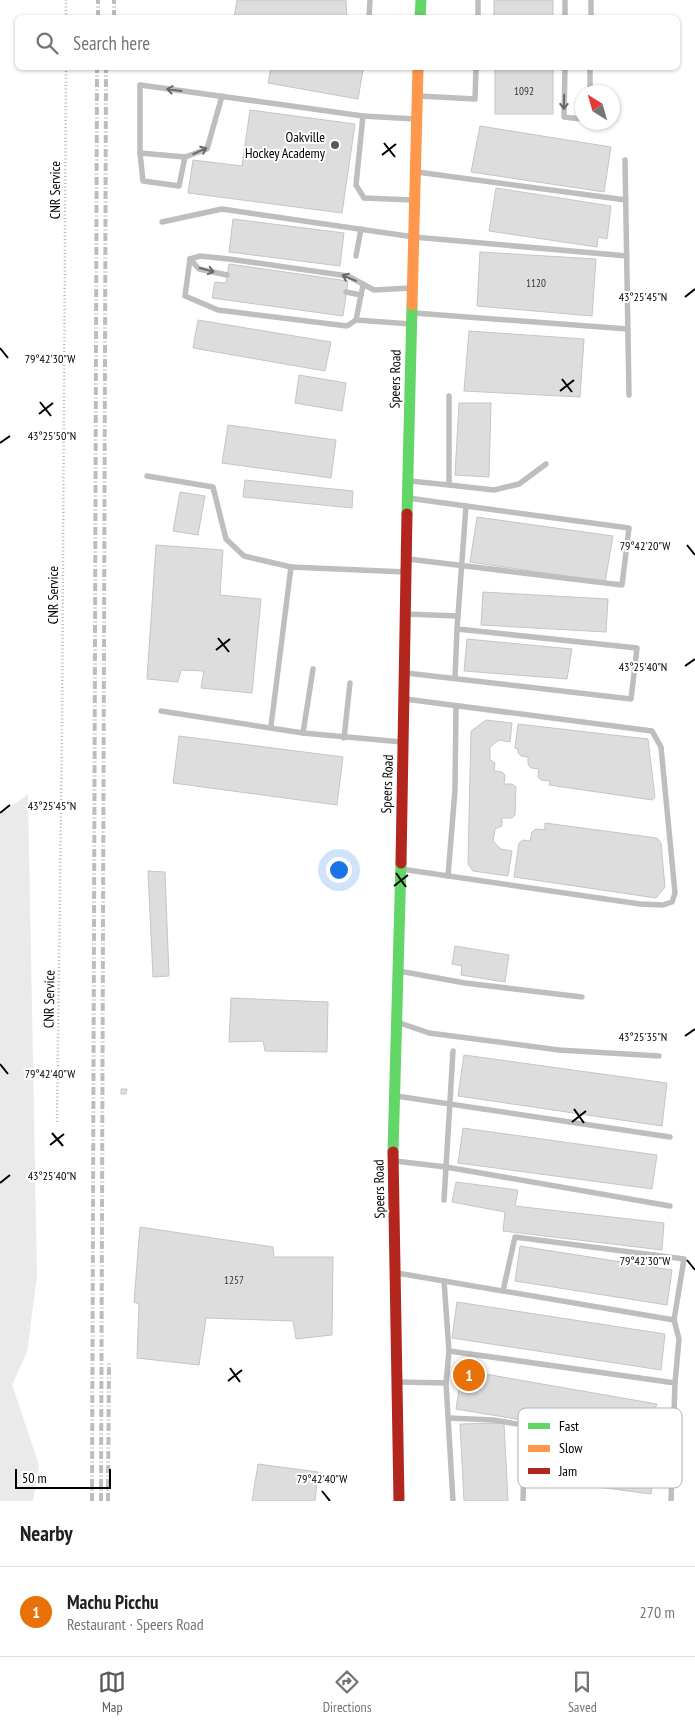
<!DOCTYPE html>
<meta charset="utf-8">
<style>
:root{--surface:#fff;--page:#f2f2f2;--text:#202124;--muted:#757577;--line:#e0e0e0;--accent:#595959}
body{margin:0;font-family:"PT Sans Narrow",sans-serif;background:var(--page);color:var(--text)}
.compass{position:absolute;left:575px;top:85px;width:45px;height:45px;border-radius:50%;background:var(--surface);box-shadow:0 1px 4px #0004;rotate:323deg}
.scale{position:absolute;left:15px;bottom:12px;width:96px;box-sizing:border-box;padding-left:5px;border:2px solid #000;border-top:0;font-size:14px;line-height:18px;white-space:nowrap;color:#000;-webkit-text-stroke:4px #fff;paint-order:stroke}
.you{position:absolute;left:338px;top:869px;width:18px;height:18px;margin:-12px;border:4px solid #fff;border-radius:50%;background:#1a73e8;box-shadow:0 0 0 8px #1a73e833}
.badge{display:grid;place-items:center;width:32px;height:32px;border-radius:50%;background:var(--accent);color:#fff;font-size:16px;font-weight:700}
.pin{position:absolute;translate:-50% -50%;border:2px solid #fff;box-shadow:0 1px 5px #0006}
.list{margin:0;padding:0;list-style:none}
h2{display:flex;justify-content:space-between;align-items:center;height:65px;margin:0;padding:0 20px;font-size:21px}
h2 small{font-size:16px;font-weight:400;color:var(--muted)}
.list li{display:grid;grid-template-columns:32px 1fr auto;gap:15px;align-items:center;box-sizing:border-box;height:90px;padding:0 20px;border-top:1px solid var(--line)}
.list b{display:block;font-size:19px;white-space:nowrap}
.list p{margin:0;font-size:16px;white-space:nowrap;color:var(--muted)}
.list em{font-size:16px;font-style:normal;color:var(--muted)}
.icon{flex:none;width:28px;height:28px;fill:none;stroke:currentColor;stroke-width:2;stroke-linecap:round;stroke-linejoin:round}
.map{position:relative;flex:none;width:695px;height:1501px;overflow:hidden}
.search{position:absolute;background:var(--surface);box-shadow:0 1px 4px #0004;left:15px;right:15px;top:15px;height:55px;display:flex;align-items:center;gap:12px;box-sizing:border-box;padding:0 18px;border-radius:8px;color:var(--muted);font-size:19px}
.sheet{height:155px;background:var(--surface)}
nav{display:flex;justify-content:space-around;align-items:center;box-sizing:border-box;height:70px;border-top:1px solid var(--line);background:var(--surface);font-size:14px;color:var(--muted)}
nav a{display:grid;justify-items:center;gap:2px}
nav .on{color:var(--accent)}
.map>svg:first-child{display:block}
.green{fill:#eaeaea}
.building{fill:#ddd;stroke:#c5c5c5}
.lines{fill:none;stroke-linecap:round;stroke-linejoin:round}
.path{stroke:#b8b8b8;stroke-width:2.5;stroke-dasharray:1 2.5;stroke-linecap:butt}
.lane{stroke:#bebebe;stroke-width:5.5}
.fast{stroke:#63d668;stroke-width:11}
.slow{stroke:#ff974d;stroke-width:11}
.jam{stroke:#b3261e;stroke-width:11}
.rail{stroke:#bdbdbd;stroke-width:4;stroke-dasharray:8 2.5 1 2.5;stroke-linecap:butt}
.oneway{stroke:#686868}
.ticks{fill:none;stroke:#000;stroke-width:2}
.poi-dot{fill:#595959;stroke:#fff;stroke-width:2}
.labels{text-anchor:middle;stroke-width:4;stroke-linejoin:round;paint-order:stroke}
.number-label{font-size:11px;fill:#373737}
.poi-label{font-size:14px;fill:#000;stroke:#fff;text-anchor:end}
.street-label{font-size:14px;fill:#000;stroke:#fff}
.key{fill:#fff;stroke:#b2b2b2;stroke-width:1}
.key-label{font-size:14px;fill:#000}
.ticks-label{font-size:12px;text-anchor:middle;fill:#000;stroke:#fff;stroke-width:4;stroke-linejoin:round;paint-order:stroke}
</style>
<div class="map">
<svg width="695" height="1501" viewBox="0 0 695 1501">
<rect width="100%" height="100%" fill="#fff"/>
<!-- green -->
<polygon class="green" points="28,794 37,1276 27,1352 12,1385 39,1465 33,1501 0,1501 0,815"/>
<!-- building -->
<g class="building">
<polygon points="237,0 346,0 347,18 234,18"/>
<rect x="494" y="0" width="59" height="18"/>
<polygon points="271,68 349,68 363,70 358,99 268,83"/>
<rect x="495" y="68" width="58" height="46"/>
<polygon points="250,110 355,124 342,213 188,193 193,160 242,166"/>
<polygon points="480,126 611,147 604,192 471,172"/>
<polygon points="496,188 611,206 607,239 598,237 597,247 489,231"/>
<polygon points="233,219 344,233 340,266 229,252"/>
<polygon points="480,252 596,259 592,316 477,306"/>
<polygon points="229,264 348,281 343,316 212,298 215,282 226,283"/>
<polygon points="198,320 331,342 325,371 193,348"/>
<polygon points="469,331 584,339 580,397 464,391"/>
<polygon points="299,375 346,383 342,411 295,403"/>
<polygon points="459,403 491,403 489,477 455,475"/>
<polygon points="228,425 336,440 331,478 222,463"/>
<polygon points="245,480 353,491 352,508 243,497"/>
<polygon points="180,492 205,496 198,535 173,531"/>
<polygon points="477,517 613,536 605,582 470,562"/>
<polygon points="156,545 223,550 220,595 261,599 252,693 201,688 204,671 181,670 178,682 147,679"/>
<polygon points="483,592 608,599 606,632 481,625"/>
<polygon points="467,639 572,649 567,679 464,671"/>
<polygon points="486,720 512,723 510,742 499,740 490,747 490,760 495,763 494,771 502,772 505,775 504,784 512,784 516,787 515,815 512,818 502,818 502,826 495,829 493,841 501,849 512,851 508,876 473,871 468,864 471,731"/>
<polygon points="518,724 648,739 655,797 652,800 549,785 550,781 541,780 538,777 539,769 531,768 528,764 528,757 521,756 518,753 518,749 515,748"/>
<polygon points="179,736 343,757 337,805 173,783"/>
<polygon points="545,823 657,838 661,843 665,887 656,898 514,877 519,843 523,840 530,841 532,832 536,829 545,830"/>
<polygon points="148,871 165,872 169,976 153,977"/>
<polygon points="455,946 509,955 505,982 461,975 462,966 452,964"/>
<polygon points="231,998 328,1002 327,1052 265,1051 263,1041 229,1042"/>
<polygon points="464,1055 667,1083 662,1126 458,1096"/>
<polygon points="121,1089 127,1089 126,1094 121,1094"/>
<polygon points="463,1128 657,1155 652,1189 458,1163"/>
<polygon points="456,1182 518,1190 515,1206 664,1223 662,1250 503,1231 505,1212 452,1202"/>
<polygon points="140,1227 273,1247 274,1257 333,1257 332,1335 296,1339 293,1321 206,1318 199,1365 137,1358 139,1304 134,1302"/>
<polygon points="520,1246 672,1270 667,1305 515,1281"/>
<polygon points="457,1302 665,1334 661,1370 452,1338"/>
<polygon points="462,1370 657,1404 642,1440 456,1409"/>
<polygon points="504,1423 508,1501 464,1501 460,1424"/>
<polygon points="543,1445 655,1462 651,1494 537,1479"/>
<polygon points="258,1464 318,1472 315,1501 252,1501"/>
</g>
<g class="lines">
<!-- path -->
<g class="path">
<polyline points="66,18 66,0"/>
<polyline points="57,1122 62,730 66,68"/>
</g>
<!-- lane -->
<g class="lane">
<polyline points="369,18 370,0"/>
<polyline points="478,18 478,0"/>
<polyline points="565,18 565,0"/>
<polyline points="591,18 591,0"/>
<polyline points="565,68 564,117 582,119"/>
<polyline points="590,92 590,68"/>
<polyline points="222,96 207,149 185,157 140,153 140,85 363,116"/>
<polyline points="419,96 475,99 476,68"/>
<polyline points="140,153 143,181 179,186 185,157"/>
<polyline points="625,160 629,395"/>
<polyline points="417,172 626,200"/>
<polyline points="413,200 364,198 356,185 363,116 415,119"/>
<polyline points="162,222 222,209 414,237 627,256"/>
<polyline points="356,256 361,229"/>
<polyline points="190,259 200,256 229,259 348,276 374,290 410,288"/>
<polyline points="190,259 185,296 218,310 347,326 356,320"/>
<polyline points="190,259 199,269 227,275"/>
<polyline points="363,285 356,320 411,324"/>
<polyline points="346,292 361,295"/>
<polyline points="414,313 628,329"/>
<polyline points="147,476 213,487 226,539 244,556 291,567"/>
<polyline points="410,481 449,485 449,396"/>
<polyline points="449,485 494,490 519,484 546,464"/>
<polyline points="408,498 466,506"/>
<polyline points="405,614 458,616"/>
<polyline points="406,673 631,699 637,648 457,629 466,506 629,528 622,585 408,559"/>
<polyline points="455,678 457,629"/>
<polyline points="161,711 303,733 402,742"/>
<polyline points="271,726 291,567 406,572"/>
<polyline points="303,733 313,669"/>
<polyline points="344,738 350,683"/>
<polyline points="401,869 640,904 663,905 672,902 675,893 661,747 652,731 405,699"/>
<polyline points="448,876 455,790 456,706"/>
<polyline points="399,971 465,983 582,997"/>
<polyline points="397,1022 429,1033 559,1050 659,1056"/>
<polyline points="396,1096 670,1137"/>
<polyline points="395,1161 446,1167 453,1051"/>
<polyline points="444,1200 446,1167 670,1206"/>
<polyline points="397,1273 674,1320 684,1259 515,1237 503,1291"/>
<polyline points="449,1351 675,1383 679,1339 674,1320"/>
<polyline points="399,1382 446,1383 449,1351 444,1281"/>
<polyline points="446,1383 453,1501"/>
<polyline points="449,1418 493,1420 671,1449"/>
<polyline points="523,1501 525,1425"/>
<polyline points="671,1501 675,1383"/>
</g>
<!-- fast -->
<g class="fast">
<polyline points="420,18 421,0"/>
<polyline points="407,514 412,305"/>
<polyline points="393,1152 401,863"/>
</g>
<!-- slow -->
<polyline class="slow" points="412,305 418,68"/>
<!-- jam -->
<g class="jam">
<polyline points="401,863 407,514"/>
<polyline points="393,1152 399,1501"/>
</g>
<!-- rail -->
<g class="rail">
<polyline points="98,18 98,0"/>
<polyline points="114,18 114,0"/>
<polyline points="92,1501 97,68"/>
<polyline points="101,1501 106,68"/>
<polyline points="108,1501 109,1361"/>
</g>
</g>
<!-- one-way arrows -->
<defs><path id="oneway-shaft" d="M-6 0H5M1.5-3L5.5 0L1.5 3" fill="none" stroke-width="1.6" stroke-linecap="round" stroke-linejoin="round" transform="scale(1.25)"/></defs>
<g class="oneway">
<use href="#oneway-shaft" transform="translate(174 90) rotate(-172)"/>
<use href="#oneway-shaft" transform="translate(564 102) rotate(91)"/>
<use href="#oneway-shaft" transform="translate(200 151) rotate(-24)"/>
<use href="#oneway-shaft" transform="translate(207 270) rotate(15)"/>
<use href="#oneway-shaft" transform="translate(349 278) rotate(-157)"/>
</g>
<!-- ticks -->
<path class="ticks" d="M384,143l11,14M382,155l14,-11M685,297l10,-8M0,348l8,10M562,379l10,13M560,391l14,-11M40,402l11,14M39,414l14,-11M0,443l10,-7M687,545l8,10M218,638l11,14M216,650l14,-11M685,666l10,-7M0,813l10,-8M396,873l10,14M394,886l14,-11M685,1036l10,-7M0,1064l8,10M574,1109l10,14M572,1122l14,-11M52,1133l11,13M50,1145l14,-11M0,1183l10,-8M687,1260l8,10M230,1368l10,14M228,1381l14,-11M322,1491l8,10"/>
<!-- markers -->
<circle class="poi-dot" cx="335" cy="145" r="5"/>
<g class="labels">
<!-- number labels -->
<g class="number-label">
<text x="524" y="95">1092</text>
<text x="536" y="287">1120</text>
<text x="234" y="1284">1257</text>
</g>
<!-- poi labels -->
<g class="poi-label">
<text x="325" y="142">Oakville<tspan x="325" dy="16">Hockey Academy</tspan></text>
</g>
<!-- street labels -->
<g class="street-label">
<text transform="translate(55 190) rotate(-90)" y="5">CNR Service</text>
<text transform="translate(395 379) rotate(-89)" y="5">Speers Road</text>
<text transform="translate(53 595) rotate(-90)" y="5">CNR Service</text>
<text transform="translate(387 784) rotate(-88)" y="5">Speers Road</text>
<text transform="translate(49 999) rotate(-89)" y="5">CNR Service</text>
<text transform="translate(379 1189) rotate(-91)" y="5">Speers Road</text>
</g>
</g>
<!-- legend -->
<rect x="518" y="1408" width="164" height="80" rx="8" class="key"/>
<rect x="528" y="1423" width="22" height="6" fill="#63d668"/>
<rect x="528" y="1445" width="22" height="7" fill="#ff974d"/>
<rect x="528" y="1468" width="22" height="6" fill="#b3261e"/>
<g class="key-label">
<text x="559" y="1431">Fast</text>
<text x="559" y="1453">Slow</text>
<text x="559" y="1476">Jam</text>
</g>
<g class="ticks-label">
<text x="643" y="301">43°25'45"N</text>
<text x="50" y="363">79°42'30"W</text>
<text x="52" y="440">43°25'50"N</text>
<text x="645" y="550">79°42'20"W</text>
<text x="643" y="671">43°25'40"N</text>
<text x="52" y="810">43°25'45"N</text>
<text x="643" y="1041">43°25'35"N</text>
<text x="50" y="1078">79°42'40"W</text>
<text x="52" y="1180">43°25'40"N</text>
<text x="645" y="1265">79°42'30"W</text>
<text x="322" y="1483">79°42'40"W</text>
</g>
</svg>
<svg class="compass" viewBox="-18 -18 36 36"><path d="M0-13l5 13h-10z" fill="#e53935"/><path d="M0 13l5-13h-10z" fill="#757577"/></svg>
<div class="scale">50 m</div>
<div class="you"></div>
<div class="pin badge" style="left:469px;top:1375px;background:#e8710a">1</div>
<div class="search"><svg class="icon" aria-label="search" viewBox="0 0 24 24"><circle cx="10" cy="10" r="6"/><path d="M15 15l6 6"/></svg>Search here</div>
</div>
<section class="sheet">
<h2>Nearby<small></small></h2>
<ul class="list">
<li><span class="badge" style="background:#e8710a">1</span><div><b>Machu Picchu</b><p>Restaurant · Speers Road</p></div><em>270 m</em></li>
</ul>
</section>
<nav>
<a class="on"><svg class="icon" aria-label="map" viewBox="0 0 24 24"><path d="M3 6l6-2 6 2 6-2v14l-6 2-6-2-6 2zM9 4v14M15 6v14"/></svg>Map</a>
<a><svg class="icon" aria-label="directions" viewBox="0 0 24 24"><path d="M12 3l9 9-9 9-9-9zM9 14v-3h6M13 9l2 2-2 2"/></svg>Directions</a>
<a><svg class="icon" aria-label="saved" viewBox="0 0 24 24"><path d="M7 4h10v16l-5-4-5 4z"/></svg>Saved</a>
</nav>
